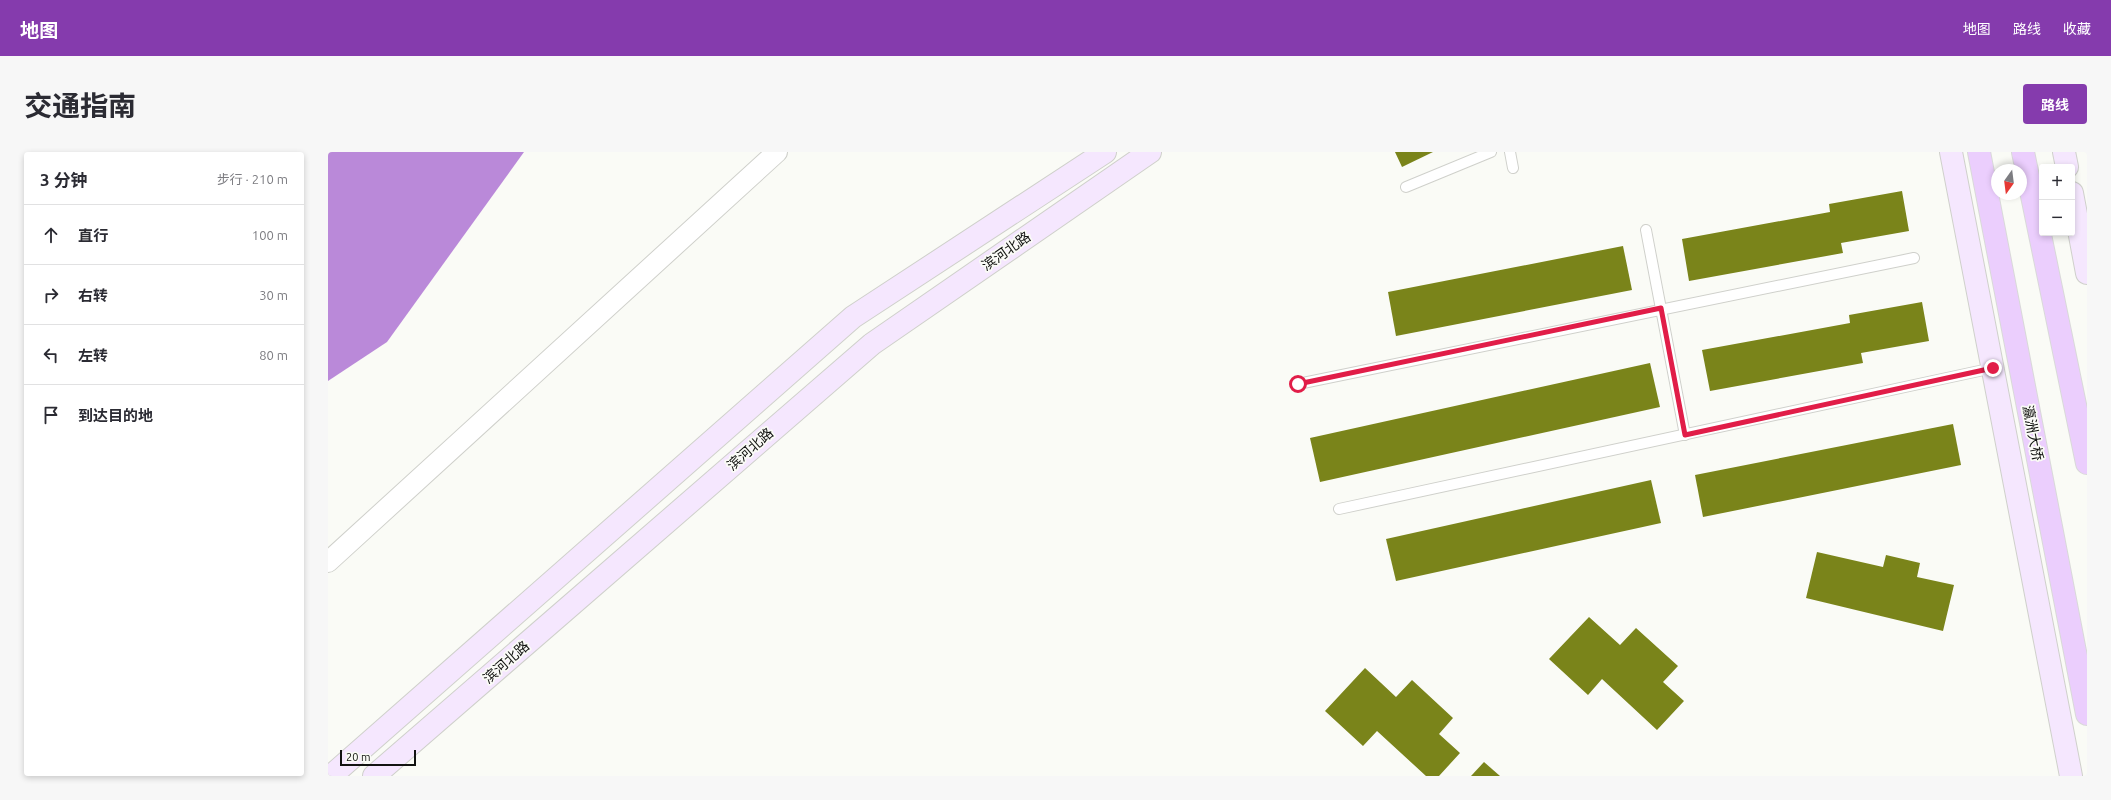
<!DOCTYPE html>
<html lang="zh">
<meta charset="utf-8">
<style>
:root{--surface:#fff;--page:#f7f7f7;--text:#2b2b33;--muted:#7c7c81;--line:#e1e1e2;--accent:#853bad}
body{margin:0;font-family:Ubuntu,"Noto Sans SC",sans-serif;background:var(--page);color:var(--text)}
.controls{position:absolute;right:12px;top:12px;display:grid;overflow:hidden;border-radius:4px;box-shadow:0 2px 6px #0003}
.controls button{width:36px;height:36px;display:grid;place-items:center;padding:0;border:0;border-bottom:1px solid var(--line);background:var(--surface);color:var(--text);font:20px sans-serif}
.compass{position:absolute;left:1663px;top:12px;width:36px;height:36px;border-radius:50%;background:var(--surface);box-shadow:0 2px 6px #0003;rotate:194deg}
.scale{position:absolute;left:12px;bottom:10px;width:76px;box-sizing:border-box;padding-left:4px;border:2px solid #121311;border-top:0;font-size:11px;line-height:14px;white-space:nowrap;color:#121311;-webkit-text-stroke:3px #fafbf6;paint-order:stroke}
.stop{position:absolute;width:12px;height:12px;margin:-9px;border:3px solid #e11d48;border-radius:50%;background:#fff}
.stop.end{background:#e11d48;border-color:#fff;box-shadow:0 1px 4px #0008}
.list{margin:0;padding:0;list-style:none}
h2{display:flex;justify-content:space-between;align-items:center;height:52px;margin:0;padding:0 16px;font-size:17px}
h2 small{font-size:13px;font-weight:400;color:var(--muted)}
.list li{display:grid;grid-template-columns:26px 1fr auto;gap:12px;align-items:center;box-sizing:border-box;height:60px;padding:0 16px;border-top:1px solid var(--line)}
.list b{display:block;font-size:15px;white-space:nowrap}
.list em{font-size:13px;font-style:normal;color:var(--muted)}
.icon{flex:none;width:22px;height:22px;fill:none;stroke:currentColor;stroke-width:2;stroke-linecap:round;stroke-linejoin:round}
.map{position:relative;flex:none;width:1759px;height:624px;overflow:hidden;border-radius:4px}
header{display:flex;align-items:center;gap:24px;box-sizing:border-box;height:56px;padding:0 20px;background:var(--accent);color:#fff}
header strong{font-size:19px}
nav{display:flex;gap:22px;margin-inline-start:auto;font-size:14px}
.intro{display:flex;align-items:center;justify-content:space-between;box-sizing:border-box;height:96px;padding:0 24px}
h1{margin:0;font-size:28px}
.button{padding:10px 18px;border-radius:4px;background:var(--accent);color:#fff;font-size:14px;font-weight:700}
main{display:flex;gap:24px;padding:0 24px}
aside{flex:1;background:var(--surface);border-radius:4px;box-shadow:0 2px 6px #0003}
.map>svg:first-child{display:block}
.water{fill:#ba89d9}
.building{fill:#7a841a}
.lines{fill:none;stroke-linecap:round;stroke-linejoin:round}
.lane-casing{stroke:#cfd0cb;stroke-width:12}
.street-casing{stroke:#cfd0cb;stroke-width:22}
.secondary-casing{stroke:#cfd0cb;stroke-width:24}
.primary-casing{stroke:#d9d9d9;stroke-width:24}
.lane{stroke:#fff;stroke-width:10}
.street{stroke:#fff;stroke-width:20}
.secondary{stroke:#f5e7fe;stroke-width:22}
.primary{stroke:#ebcefd;stroke-width:22}
.route{stroke:#e11d48;stroke-width:5}
.labels{text-anchor:middle;stroke-width:3.5;stroke-linejoin:round;paint-order:stroke}
.street-label{font-size:14px;fill:#121311;stroke:#fafbf6}
</style>
<header>
<strong>地图</strong>
<nav><a>地图</a><a>路线</a><a>收藏</a></nav>
</header>
<div class="intro"><h1>交通指南</h1><a class="button">路线</a></div>
<main>
<aside>
<h2>3 分钟<small>步行 · 210 m</small></h2>
<ul class="list">
<li><svg class="icon" aria-label="ahead" viewBox="0 0 24 24"><path d="M12 20V5M6 11l6-6 6 6"/></svg><div><b>直行</b></div><em>100 m</em></li>
<li><svg class="icon" aria-label="right" viewBox="0 0 24 24"><path d="M7 20v-9h11M14 6l5 5-5 5"/></svg><div><b>右转</b></div><em>30 m</em></li>
<li><svg class="icon" aria-label="left" viewBox="0 0 24 24"><path d="M17 20v-9H6M10 6l-5 5 5 5"/></svg><div><b>左转</b></div><em>80 m</em></li>
<li><svg class="icon" aria-label="arrive" viewBox="0 0 24 24"><path d="M6 21V4h12l-3 4 3 4H6"/></svg><div><b>到达目的地</b></div></li>
</ul>
</aside>
<div class="map">
<svg width="1759" height="624" viewBox="0 0 1759 624">
<rect width="100%" height="100%" fill="#fafbf6"/>
<!-- water -->
<polygon class="water" points="0,0 196,0 59,190 0,229"/>
<!-- building -->
<g class="building">
<polygon points="1067,0 1105,0 1074,15"/>
<polygon points="1574,39 1581,79 1513,91 1515,101 1361,129 1354,87 1502,60 1501,52"/>
<polygon points="1295,94 1304,138 1068,184 1060,140"/>
<polygon points="1594,150 1601,189 1533,201 1535,211 1382,239 1374,198 1522,171 1521,163"/>
<polygon points="1322,211 1332,255 992,330 982,286"/>
<polygon points="1625,272 1633,313 1375,365 1367,323"/>
<polygon points="1323,328 1333,371 1068,429 1058,387"/>
<polygon points="1489,400 1555,415 1558,403 1592,411 1589,425 1626,433 1615,479 1478,446"/>
<polygon points="1261,465 1292,493 1308,476 1350,514 1335,530 1356,549 1329,578 1274,527 1260,543 1221,507"/>
<polygon points="1037,516 1068,545 1084,528 1125,566 1111,582 1132,601 1111,624 1098,624 1049,579 1035,594 997,559"/>
<polygon points="1156,610 1172,624 1143,624"/>
</g>
<g class="lines">
<!-- lane casing -->
<g class="lane-casing">
<g id="lane">
<polyline points="1182,0 1185,16"/>
<polyline points="1078,35 1163,0"/>
<polyline points="1318,78 1357,283"/>
<polyline points="970,232 1586,106"/>
<polyline points="1011,357 1665,216"/>
</g>
</g>
<!-- street casing -->
<g class="street-casing">
<polyline id="street" points="0,410 449,0"/>
</g>
<!-- secondary casing -->
<g class="secondary-casing">
<g id="secondary">
<polyline points="1623,0 1743,624"/>
<polyline points="1736,0 1739,15"/>
<polyline points="1744,41 1759,121"/>
<polyline points="3,624 525,165 777,0"/>
<polyline points="46,624 544,192 822,0"/>
</g>
</g>
<!-- primary casing -->
<g class="primary-casing">
<g id="primary">
<polyline points="1651,0 1759,562"/>
<polyline points="1695,0 1759,311"/>
</g>
</g>
<!-- lane -->
<use href="#lane" class="lane"/>
<!-- street -->
<use href="#street" class="street"/>
<!-- secondary -->
<use href="#secondary" class="secondary"/>
<!-- primary -->
<use href="#primary" class="primary"/>
</g>
<g class="lines">
<!-- route -->
<polyline class="route" points="970,232 1333,156 1357,283 1665,216"/>
</g>
<g class="labels">
<!-- street labels -->
<g class="street-label">
<text transform="translate(678 99) rotate(-35)" y="5">滨河北路</text>
<text transform="translate(1705 281) rotate(79)" y="5">瀛洲大桥</text>
<text transform="translate(422 297) rotate(-41)" y="5">滨河北路</text>
<text transform="translate(178 510) rotate(-41)" y="5">滨河北路</text>
</g>
</g>
</svg>
<div class="controls">
<button>+</button>
<button>−</button>
</div>
<svg class="compass" viewBox="-18 -18 36 36"><path d="M0-13l5 13h-10z" fill="#e53935"/><path d="M0 13l5-13h-10z" fill="#7c7c81"/></svg>
<div class="scale">20 m</div>
<div class="stop" style="left:970px;top:232px"></div>
<div class="stop end" style="left:1665px;top:216px"></div>
</div>
</main>
